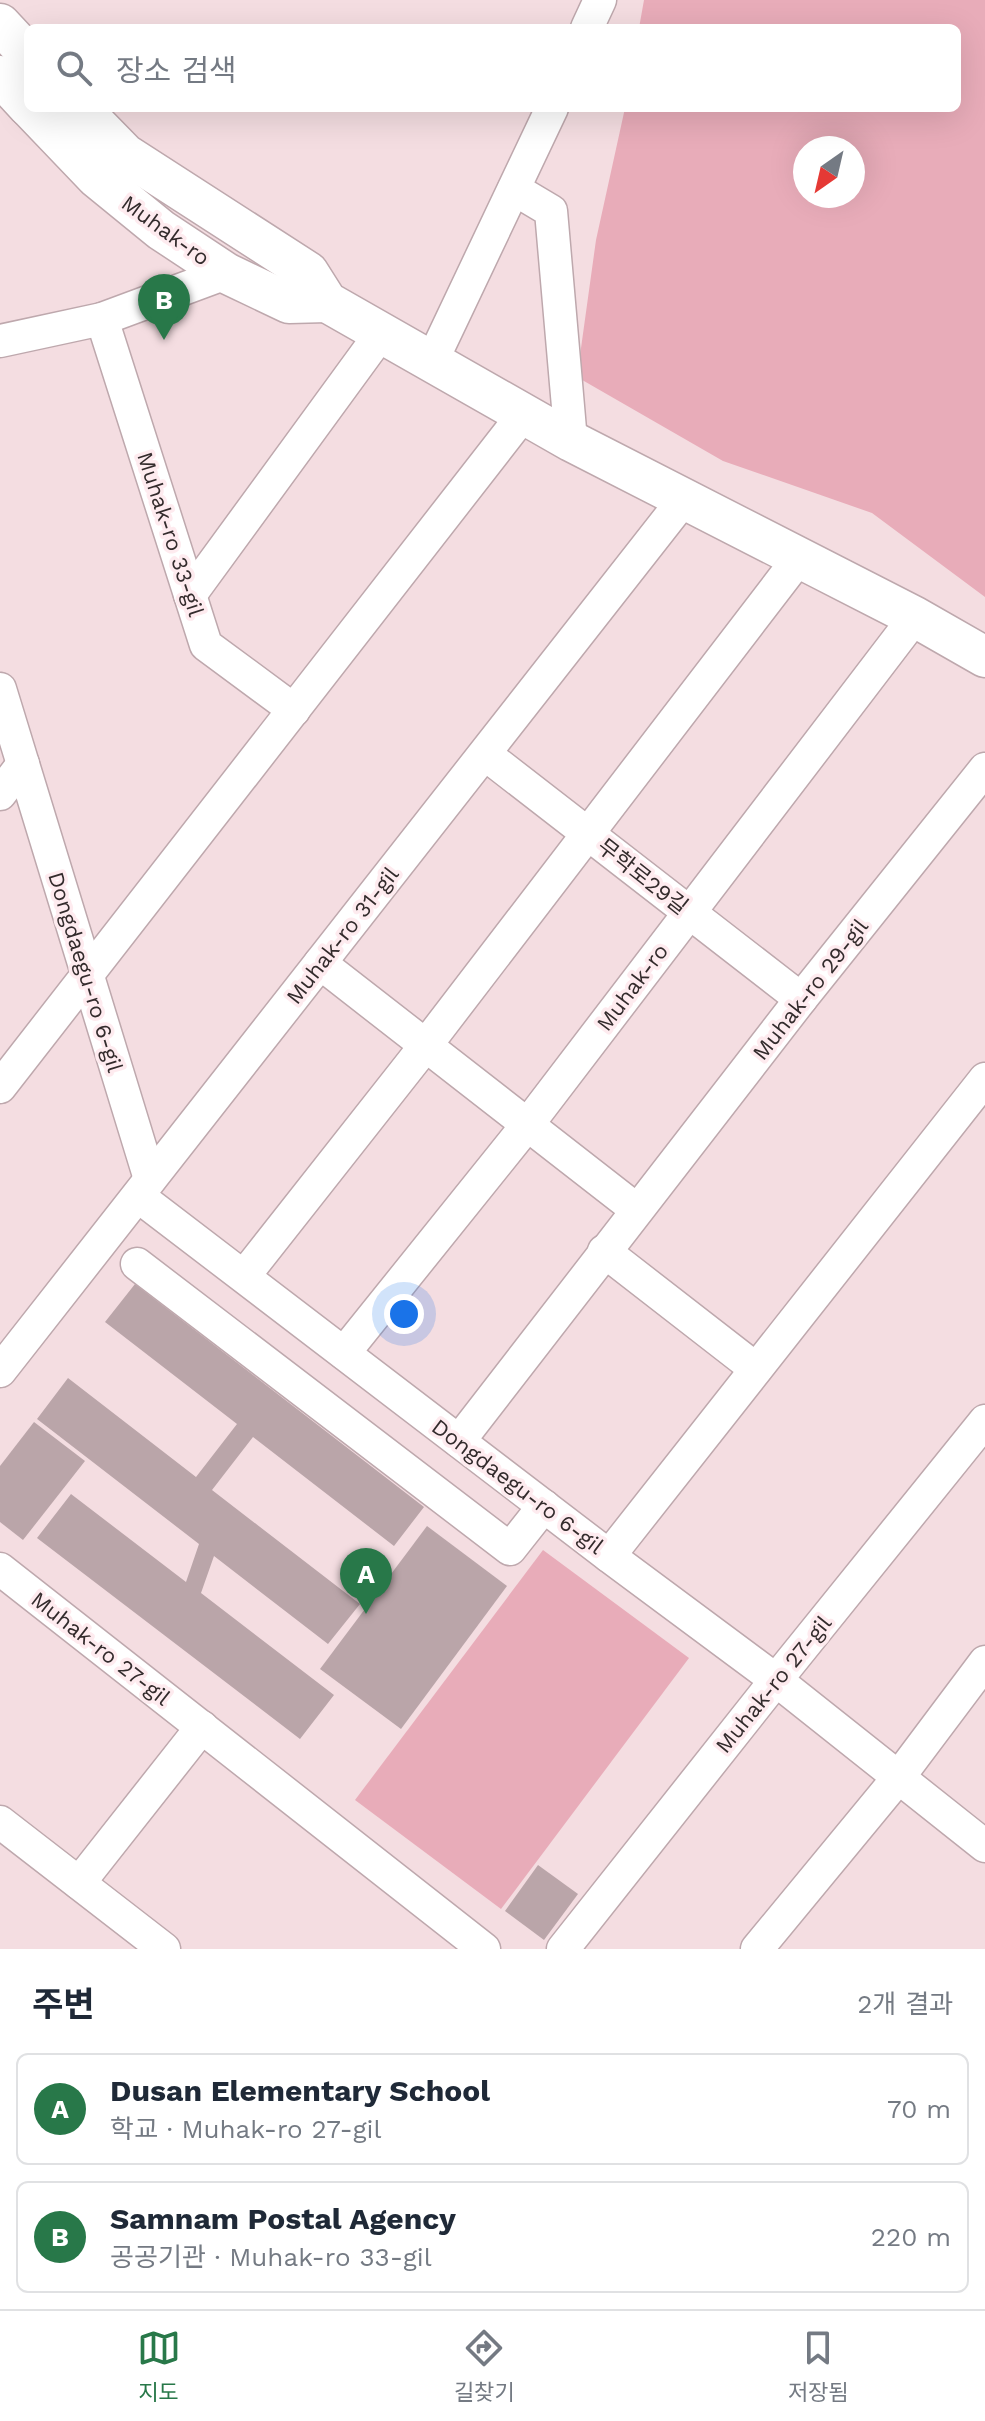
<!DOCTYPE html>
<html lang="ko">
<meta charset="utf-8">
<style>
:root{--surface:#fff;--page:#f2f2f3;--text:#1f2937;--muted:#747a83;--line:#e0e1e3;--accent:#287849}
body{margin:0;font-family:"Work Sans","Noto Sans KR",sans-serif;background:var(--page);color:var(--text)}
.compass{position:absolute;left:793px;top:136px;width:72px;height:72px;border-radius:50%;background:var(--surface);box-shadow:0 8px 32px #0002;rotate:214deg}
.you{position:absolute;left:404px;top:1314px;width:28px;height:28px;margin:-20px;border:6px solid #fff;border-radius:50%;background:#1a73e8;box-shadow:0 0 0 12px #1a73e833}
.badge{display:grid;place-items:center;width:52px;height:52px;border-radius:50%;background:var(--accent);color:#fff;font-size:26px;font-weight:700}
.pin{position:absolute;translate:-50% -66px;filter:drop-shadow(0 2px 4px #0008)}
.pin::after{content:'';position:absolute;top:42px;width:28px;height:24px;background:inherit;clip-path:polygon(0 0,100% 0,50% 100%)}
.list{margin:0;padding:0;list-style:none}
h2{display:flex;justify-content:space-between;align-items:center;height:104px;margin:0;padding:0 32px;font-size:34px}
h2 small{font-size:26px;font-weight:400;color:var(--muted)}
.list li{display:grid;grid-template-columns:52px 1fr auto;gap:24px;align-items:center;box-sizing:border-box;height:112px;margin:0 16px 16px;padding:0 16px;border:2px solid var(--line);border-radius:12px}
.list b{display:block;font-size:30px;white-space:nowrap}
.list p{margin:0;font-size:26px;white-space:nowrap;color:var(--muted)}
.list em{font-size:26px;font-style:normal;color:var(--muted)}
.icon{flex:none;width:44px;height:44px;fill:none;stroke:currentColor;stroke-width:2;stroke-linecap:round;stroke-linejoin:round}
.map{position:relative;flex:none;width:985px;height:1949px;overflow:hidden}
.search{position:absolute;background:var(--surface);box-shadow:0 8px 32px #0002;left:24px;right:24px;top:24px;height:88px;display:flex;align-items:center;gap:20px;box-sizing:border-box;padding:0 28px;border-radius:12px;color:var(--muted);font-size:30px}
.sheet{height:360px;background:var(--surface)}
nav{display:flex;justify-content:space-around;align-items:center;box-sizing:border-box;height:112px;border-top:2px solid var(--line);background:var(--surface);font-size:22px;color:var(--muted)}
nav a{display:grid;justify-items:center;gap:4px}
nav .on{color:var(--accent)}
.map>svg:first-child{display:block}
.green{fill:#e8acb9;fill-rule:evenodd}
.building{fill:#baa5a9}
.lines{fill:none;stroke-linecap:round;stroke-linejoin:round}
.minor-casing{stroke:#bea8ad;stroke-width:35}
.major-casing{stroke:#bea8ad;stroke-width:43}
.minor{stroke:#fff;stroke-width:32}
.major{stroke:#fff;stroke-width:40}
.labels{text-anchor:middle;stroke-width:7;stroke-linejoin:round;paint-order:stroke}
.street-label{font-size:22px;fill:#332b2c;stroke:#feebef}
</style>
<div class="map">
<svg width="985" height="1949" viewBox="0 0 985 1949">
<rect width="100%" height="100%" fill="#f4dde1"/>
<!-- green -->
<g class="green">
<path d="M644,0h341v597l-113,-84 -149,-52 -146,-84 19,-137 29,-132h332v-80h-318zM805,148h48v48h-48z"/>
<polygon points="543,1550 689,1658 501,1909 355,1800"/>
</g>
<!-- building -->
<g class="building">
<polygon points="135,1284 424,1507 394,1546 253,1437 212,1490 360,1604 328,1644 214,1556 201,1593 334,1695 300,1739 37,1538 71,1494 186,1582 199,1544 37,1419 68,1378 196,1477 237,1424 105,1322"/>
<polygon points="34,1422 85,1461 23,1540 0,1522 0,1466"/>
<polygon points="427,1526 507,1586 401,1729 320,1669"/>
<polygon points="538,1865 578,1894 544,1940 505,1911"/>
</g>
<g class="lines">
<!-- minor casing -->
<g class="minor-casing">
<g id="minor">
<polyline points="587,28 600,0"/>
<polyline points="514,189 551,211 571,441"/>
<polyline points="102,319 206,645 294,710"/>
<polyline points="0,341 102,319 226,273"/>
<polyline points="432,361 552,108"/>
<polyline points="190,595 382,332"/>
<polyline points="0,689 150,1179"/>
<polyline points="485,754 801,999"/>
<polyline points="0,794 23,764"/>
<polyline points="320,963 637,1210"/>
<polyline points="0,1087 523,415"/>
<polyline points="138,1196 609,1556 776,1680 985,1846"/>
<polyline points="604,1251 756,1369"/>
<polyline points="137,1264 510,1549 544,1506"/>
<polyline points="244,1276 426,1045 799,558"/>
<polyline points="344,1353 528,1124 915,617"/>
<polyline points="0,1371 684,499"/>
<polyline points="459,1441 801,999 985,769"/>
<polyline points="609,1556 985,1079"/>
<polyline points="0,1569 484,1949"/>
<polyline points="0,1822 164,1949"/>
<polyline points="79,1883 202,1727"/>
<polyline points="563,1949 776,1680 985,1421"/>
<polyline points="757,1949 898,1778 985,1662"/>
</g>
</g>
<!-- major casing -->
<g class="major-casing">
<g id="major">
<polyline points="0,24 28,54"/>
<polyline points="0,76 28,106"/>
<polyline points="30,108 96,177 161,230 226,273 289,303 327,302"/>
<polyline points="80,108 125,154 308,272 327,302 571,441 915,617 985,657"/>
</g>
</g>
<!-- minor -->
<use href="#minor" class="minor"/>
<!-- major -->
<use href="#major" class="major"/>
</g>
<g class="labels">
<!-- street labels -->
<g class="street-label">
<text transform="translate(166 230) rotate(36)" y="8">Muhak-ro</text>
<text transform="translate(171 534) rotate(72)" y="8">Muhak-ro 33-gil</text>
<text transform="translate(643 876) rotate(38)" y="8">무학로29길</text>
<text transform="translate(342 935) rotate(-52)" y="8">Muhak-ro 31-gil</text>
<text transform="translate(86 972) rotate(73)" y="8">Dongdaegu-ro 6-gil</text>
<text transform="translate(632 987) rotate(-53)" y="8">Muhak-ro</text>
<text transform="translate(810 989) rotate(-52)" y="8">Muhak-ro 29-gil</text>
<text transform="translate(518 1486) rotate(37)" y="8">Dongdaegu-ro 6-gil</text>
<text transform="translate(101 1648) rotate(38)" y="8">Muhak-ro 27-gil</text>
<text transform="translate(773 1684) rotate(-51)" y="8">Muhak-ro 27-gil</text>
</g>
</g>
</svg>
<svg class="compass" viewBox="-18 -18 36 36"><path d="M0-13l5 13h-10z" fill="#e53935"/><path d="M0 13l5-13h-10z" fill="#747a83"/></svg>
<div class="you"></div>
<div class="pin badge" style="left:366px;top:1614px">A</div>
<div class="pin badge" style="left:164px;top:340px">B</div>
<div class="search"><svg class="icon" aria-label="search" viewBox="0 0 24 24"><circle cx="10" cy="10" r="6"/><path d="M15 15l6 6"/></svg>장소 검색</div>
</div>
<section class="sheet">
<h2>주변<small>2개 결과</small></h2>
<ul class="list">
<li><span class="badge">A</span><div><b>Dusan Elementary School</b><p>학교 · Muhak-ro 27-gil</p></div><em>70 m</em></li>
<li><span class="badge">B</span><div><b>Samnam Postal Agency</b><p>공공기관 · Muhak-ro 33-gil</p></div><em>220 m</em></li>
</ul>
</section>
<nav>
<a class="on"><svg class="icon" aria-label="map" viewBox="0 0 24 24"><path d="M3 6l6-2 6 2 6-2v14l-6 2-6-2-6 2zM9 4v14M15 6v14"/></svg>지도</a>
<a><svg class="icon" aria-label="directions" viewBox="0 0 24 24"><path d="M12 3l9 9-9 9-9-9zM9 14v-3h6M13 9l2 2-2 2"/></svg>길찾기</a>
<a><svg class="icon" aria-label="saved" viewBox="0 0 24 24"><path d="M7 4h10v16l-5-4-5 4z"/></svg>저장됨</a>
</nav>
